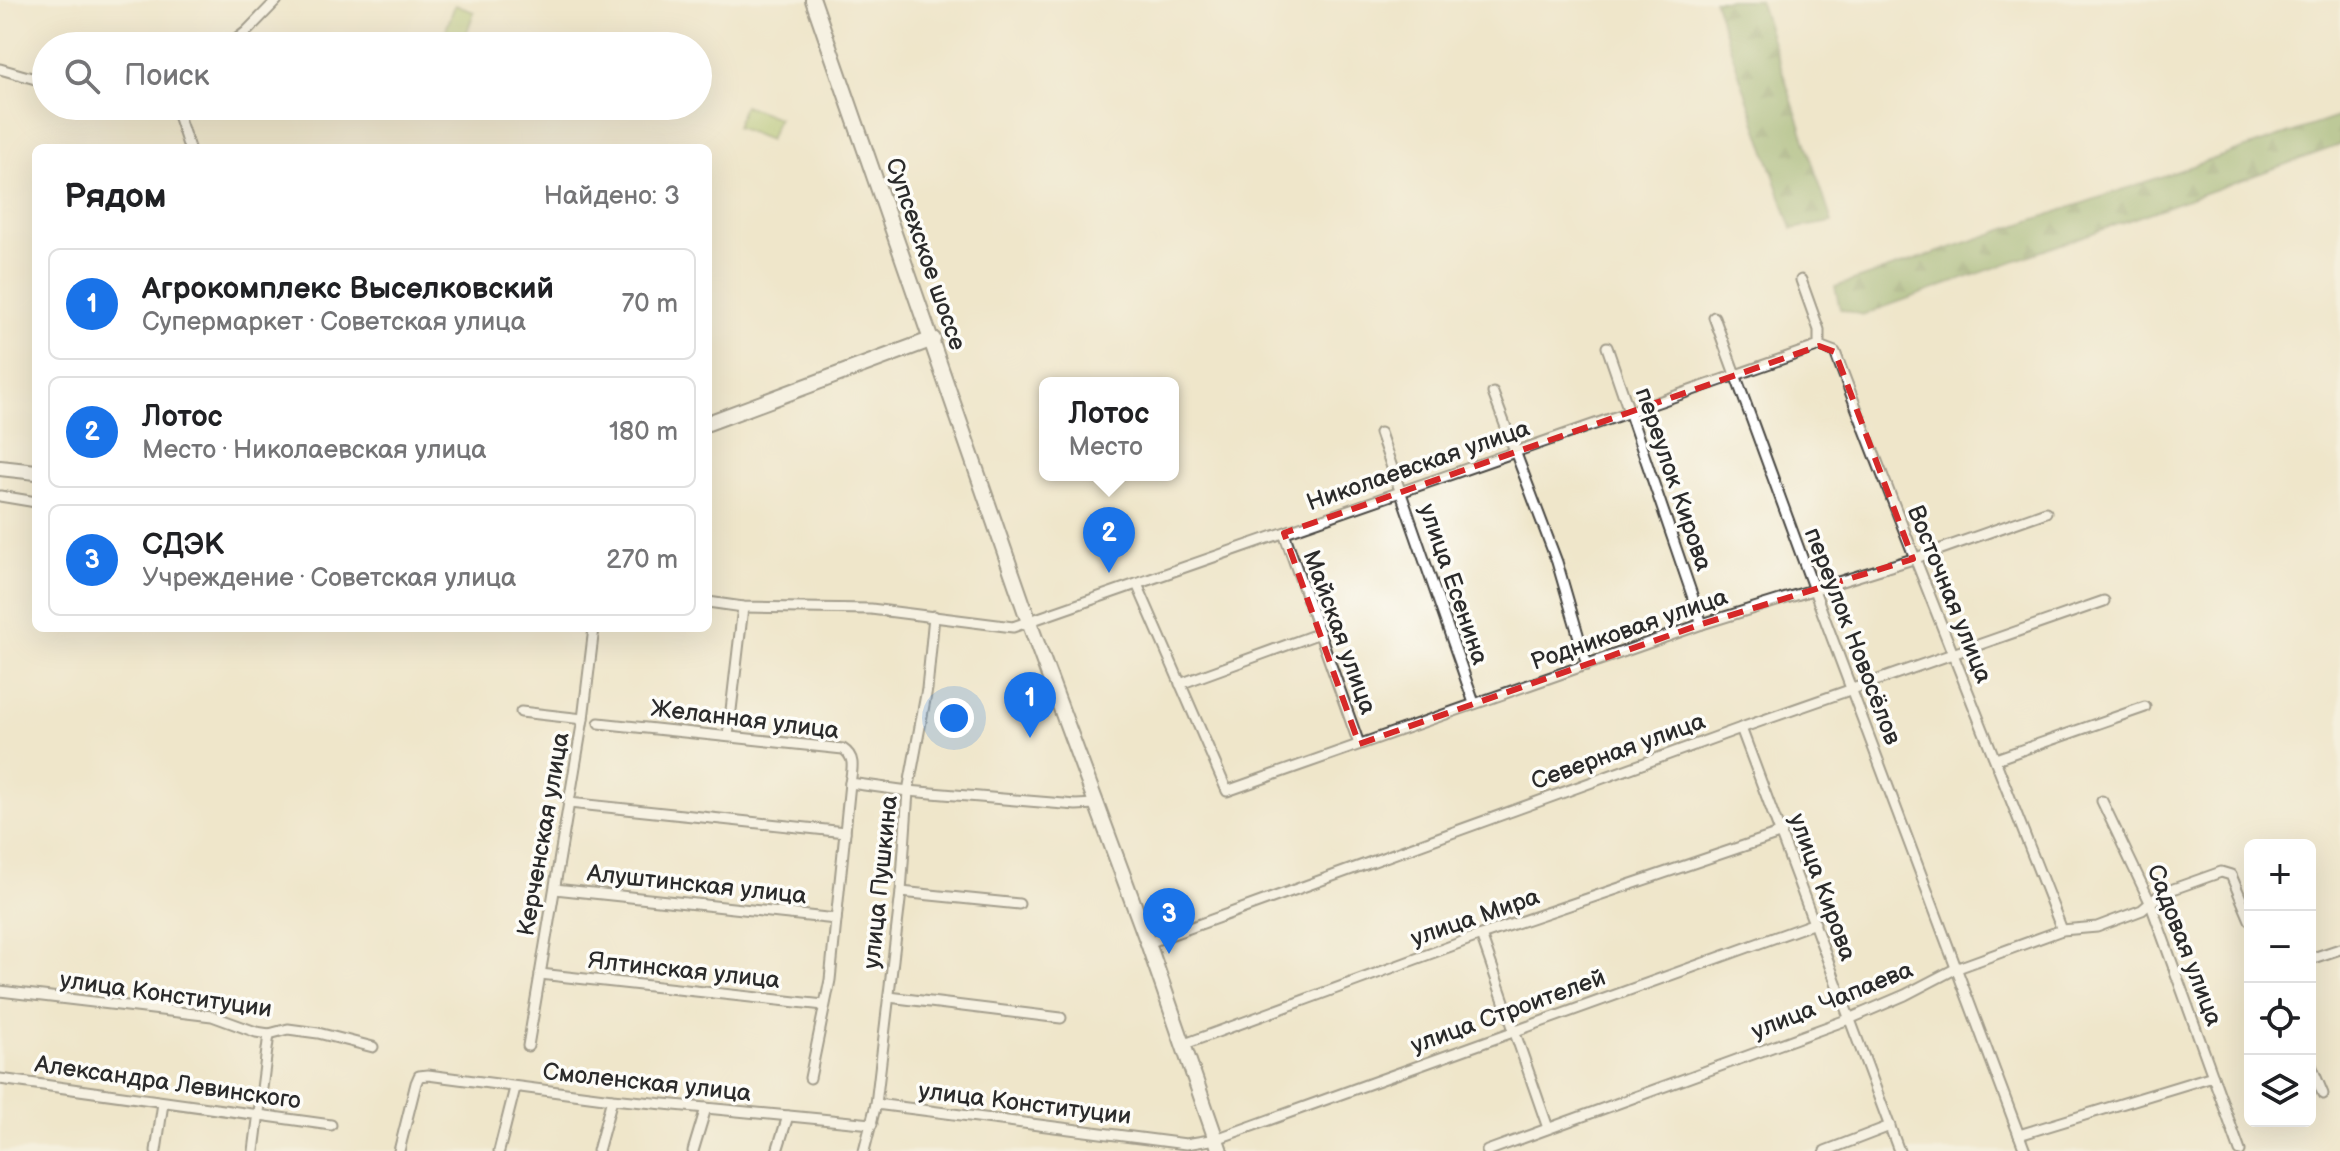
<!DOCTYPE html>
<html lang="ru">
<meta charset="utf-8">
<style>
:root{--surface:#fff;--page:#f2f2f2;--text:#202124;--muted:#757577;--line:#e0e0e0;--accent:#1a73e8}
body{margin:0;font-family:"Balsamiq Sans",sans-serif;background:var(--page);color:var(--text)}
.controls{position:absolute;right:24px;bottom:24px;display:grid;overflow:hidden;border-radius:12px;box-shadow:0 8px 32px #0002}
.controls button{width:72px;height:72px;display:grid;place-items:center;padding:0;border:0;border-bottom:2px solid var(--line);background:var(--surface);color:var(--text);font:40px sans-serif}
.you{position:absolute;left:954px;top:718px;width:28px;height:28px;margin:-20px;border:6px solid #fff;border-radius:50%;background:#1a73e8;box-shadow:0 0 0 12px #1a73e833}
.badge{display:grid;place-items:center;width:52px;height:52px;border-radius:50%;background:var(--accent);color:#fff;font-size:26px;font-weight:700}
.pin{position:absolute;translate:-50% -66px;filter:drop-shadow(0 2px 4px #0008)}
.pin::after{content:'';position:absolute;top:42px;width:28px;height:24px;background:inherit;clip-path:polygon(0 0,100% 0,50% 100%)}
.popup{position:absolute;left:1039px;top:377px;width:140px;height:104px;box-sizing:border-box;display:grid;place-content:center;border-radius:12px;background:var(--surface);filter:drop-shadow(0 2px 6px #0005);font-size:26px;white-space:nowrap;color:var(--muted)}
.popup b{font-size:30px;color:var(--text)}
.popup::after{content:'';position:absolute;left:50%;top:100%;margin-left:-16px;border:16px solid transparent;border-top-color:var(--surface)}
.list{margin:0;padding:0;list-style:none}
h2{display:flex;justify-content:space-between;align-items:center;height:104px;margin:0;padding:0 32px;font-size:34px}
h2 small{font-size:26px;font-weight:400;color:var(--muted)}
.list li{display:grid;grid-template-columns:52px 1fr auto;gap:24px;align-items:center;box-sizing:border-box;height:112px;margin:0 16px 16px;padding:0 16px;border:2px solid var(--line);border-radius:12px}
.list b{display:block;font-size:30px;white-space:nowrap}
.list p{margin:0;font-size:26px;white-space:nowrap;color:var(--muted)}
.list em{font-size:26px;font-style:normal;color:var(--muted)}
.icon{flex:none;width:44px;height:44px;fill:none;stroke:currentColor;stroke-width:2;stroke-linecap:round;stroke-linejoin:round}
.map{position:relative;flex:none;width:2340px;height:1151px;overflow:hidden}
.search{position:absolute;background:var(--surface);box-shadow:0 8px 32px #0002;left:32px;top:32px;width:680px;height:88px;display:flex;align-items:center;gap:20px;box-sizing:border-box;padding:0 28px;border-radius:44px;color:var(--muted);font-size:30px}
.panel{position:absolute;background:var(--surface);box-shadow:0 8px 32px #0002;left:32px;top:144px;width:680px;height:488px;border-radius:12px}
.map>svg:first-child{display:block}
.forest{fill:url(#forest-firs);stroke:#566843;stroke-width:2}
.green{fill:#a2bf66;stroke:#667548;stroke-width:2}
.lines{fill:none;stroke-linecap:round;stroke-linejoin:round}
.street-casing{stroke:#484743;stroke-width:13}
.secondary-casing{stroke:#484743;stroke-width:18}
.street{stroke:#fff;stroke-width:9}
.secondary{stroke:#fff;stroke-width:14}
.marked{fill:none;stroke:#d62828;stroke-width:6;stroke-dasharray:16 10;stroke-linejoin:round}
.labels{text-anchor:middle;stroke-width:7;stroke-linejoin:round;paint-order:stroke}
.street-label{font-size:24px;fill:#2b2b2b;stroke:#fdfcf7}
</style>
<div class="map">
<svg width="2340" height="1151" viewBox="0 0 2340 1151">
<defs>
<pattern id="forest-firs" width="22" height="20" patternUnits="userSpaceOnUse" patternTransform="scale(2)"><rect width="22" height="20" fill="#81a65b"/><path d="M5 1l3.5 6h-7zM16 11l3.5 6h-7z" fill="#6a874b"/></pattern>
</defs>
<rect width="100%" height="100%" fill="#fdfcf7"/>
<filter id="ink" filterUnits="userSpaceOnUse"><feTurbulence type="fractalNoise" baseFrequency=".0125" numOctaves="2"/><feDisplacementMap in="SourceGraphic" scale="16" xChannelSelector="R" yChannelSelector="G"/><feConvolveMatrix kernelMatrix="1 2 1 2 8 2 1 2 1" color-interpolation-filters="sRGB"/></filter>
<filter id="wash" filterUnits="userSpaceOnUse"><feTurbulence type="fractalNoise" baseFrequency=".006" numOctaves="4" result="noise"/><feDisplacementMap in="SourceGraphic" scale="32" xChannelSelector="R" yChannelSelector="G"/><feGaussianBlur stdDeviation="1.8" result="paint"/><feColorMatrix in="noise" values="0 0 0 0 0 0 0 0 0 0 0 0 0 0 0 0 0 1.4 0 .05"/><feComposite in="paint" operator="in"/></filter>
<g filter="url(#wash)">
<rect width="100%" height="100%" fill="#efe6ca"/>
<!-- forest -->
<g class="forest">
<polygon points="1714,0 1759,0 1832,222 1792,229"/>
<polygon points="2340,116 2340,145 1862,315 1840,309 1835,287"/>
</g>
<!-- green -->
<g class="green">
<polygon points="455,5 474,12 462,46 440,46"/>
<polygon points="744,105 778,118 769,140 736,127"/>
</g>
</g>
<g filter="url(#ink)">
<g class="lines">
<!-- street casing -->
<g class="street-casing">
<g id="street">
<polyline points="228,46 246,32 277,0"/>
<polyline points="0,69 46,82"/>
<polyline points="175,106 189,148"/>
<path d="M1801,280l18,50v16l16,6c73,193 152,385 227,578"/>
<polyline points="1714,317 1814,590 2025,1151"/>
<polyline points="1607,347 1702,624"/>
<polyline points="1493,393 1557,562 1587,665"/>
<polyline points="1380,433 1474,703"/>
<polyline points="0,496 36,502"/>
<polyline points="1284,533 1359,744"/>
<polyline points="1137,584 1227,791 1702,624 1913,559 2046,512"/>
<polyline points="708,602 743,607 871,609 1013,627 1819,346"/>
<polyline points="1180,684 1320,633"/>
<polyline points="521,712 583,719"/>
<path d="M599,723l244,26c13,8 9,21 7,34l58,8 168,14 19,-1"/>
<polyline points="1741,728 1899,1151"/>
<polyline points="728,736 743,607"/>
<polyline points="1996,759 2145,707"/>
<polyline points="2102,801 2150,902 2240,1151"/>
<polyline points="569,803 845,832"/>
<polyline points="555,889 836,919"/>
<polyline points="901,892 1019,904"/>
<polyline points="1481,935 1548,1128"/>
<polyline points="1148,943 1741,728 2104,601"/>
<polyline points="2310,959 2340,949"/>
<polyline points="540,974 824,1005"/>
<polyline points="0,991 212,1016 256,1032 269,1034 288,1029 318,1033 373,1047"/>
<polyline points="889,997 1061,1018"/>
<polyline points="1182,1045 1481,935 1782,833"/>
<polyline points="528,1046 583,719 594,628"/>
<polyline points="2310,1063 2323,1094"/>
<polyline points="810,1078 830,980 850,783"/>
<polyline points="0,1079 331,1125"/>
<polyline points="876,1104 1186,1144 1216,1139 1815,923"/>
<polyline points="2019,1135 2213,1076"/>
<polyline points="156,1151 163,1103"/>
<polyline points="254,1151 269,1034"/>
<polyline points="399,1151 416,1083 419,1076 428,1075 612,1099 872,1124"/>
<polyline points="499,1151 515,1088"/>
<polyline points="598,1151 612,1099"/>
<polyline points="693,1151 706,1108"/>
<polyline points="777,1151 788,1116"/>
<polyline points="864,1151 876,1104 901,892 908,791 927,689 934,616"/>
<polyline points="1487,1151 1849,1019 1905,995 1955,969 2062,930 2097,927 2142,910 2162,893 2221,872 2231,875 2250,920"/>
<polyline points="1825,1151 1890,1126"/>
</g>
</g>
<!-- secondary casing -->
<g class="secondary-casing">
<g id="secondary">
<polyline points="813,0 1029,622 1148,943 1220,1151"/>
<polyline points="708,423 933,339"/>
<polyline points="0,468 36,472"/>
</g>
</g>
<!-- street -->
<use href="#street" class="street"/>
<!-- secondary -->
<use href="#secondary" class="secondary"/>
</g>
</g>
<!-- marked area -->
<path d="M0 0H2340V1151H0ZM1819,346l16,6 78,207 -211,65 -343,120 -75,-211z" fill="#efe6ca" fill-opacity=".55" fill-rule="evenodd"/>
<path class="marked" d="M1819,346l16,6 78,207 -211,65 -343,120 -75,-211z"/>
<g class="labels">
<!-- street labels -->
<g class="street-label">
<text transform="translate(926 254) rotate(71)" y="8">Супсехское шоссе</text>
<text transform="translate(1418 465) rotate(-19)" y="8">Николаевская улица</text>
<text transform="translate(1674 479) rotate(71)" y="8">переулок Кирова</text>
<text transform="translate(1454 584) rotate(71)" y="8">улица Есенина</text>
<text transform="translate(1950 594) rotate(68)" y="8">Восточная улица</text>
<text transform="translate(1629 629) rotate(-19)" y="8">Родниковая улица</text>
<text transform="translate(1340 632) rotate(70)" y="8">Майская улица</text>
<text transform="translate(1853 636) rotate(69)" y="8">переулок Новосёлов</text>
<text transform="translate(745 719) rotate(7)" y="8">Желанная улица</text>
<text transform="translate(1618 751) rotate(-20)" y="8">Северная улица</text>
<text transform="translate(543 834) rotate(-80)" y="8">Керченская улица</text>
<text transform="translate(880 882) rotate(-84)" y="8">улица Пушкина</text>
<text transform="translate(697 884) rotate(6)" y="8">Алуштинская улица</text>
<text transform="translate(1823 887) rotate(70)" y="8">улица Кирова</text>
<text transform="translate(1475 917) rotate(-19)" y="8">улица Мира</text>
<text transform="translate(2185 945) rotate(69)" y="8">Садовая улица</text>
<text transform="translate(684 970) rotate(6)" y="8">Ялтинская улица</text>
<text transform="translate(166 994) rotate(8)" y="8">улица Конституции</text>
<text transform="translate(1832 1000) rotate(-22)" y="8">улица Чапаева</text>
<text transform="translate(1508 1011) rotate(-20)" y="8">улица Строителей</text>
<text transform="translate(168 1082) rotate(8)" y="8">Александра Левинского</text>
<text transform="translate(647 1082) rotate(6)" y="8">Смоленская улица</text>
<text transform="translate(1025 1103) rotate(7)" y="8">улица Конституции</text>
</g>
</g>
</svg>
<div class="controls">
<button>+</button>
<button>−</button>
<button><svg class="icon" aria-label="locate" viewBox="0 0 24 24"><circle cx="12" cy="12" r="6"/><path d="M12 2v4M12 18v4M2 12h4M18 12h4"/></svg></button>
<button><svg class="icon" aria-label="layers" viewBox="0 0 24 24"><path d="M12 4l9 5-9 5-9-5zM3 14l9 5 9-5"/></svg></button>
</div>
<div class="you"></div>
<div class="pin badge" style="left:1030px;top:738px">1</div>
<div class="pin badge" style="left:1109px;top:573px">2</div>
<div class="popup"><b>Лотос</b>Место</div>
<div class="pin badge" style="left:1169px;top:954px">3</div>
<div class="search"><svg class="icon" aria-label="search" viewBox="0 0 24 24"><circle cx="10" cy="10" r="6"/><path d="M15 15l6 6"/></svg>Поиск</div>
<section class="panel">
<h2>Рядом<small>Найдено: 3</small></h2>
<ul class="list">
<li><span class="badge">1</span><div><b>Агрокомплекс Выселковский</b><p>Супермаркет · Советская улица</p></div><em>70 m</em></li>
<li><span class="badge">2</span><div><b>Лотос</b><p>Место · Николаевская улица</p></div><em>180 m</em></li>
<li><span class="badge">3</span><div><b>СДЭК</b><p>Учреждение · Советская улица</p></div><em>270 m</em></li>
</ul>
</section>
</div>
